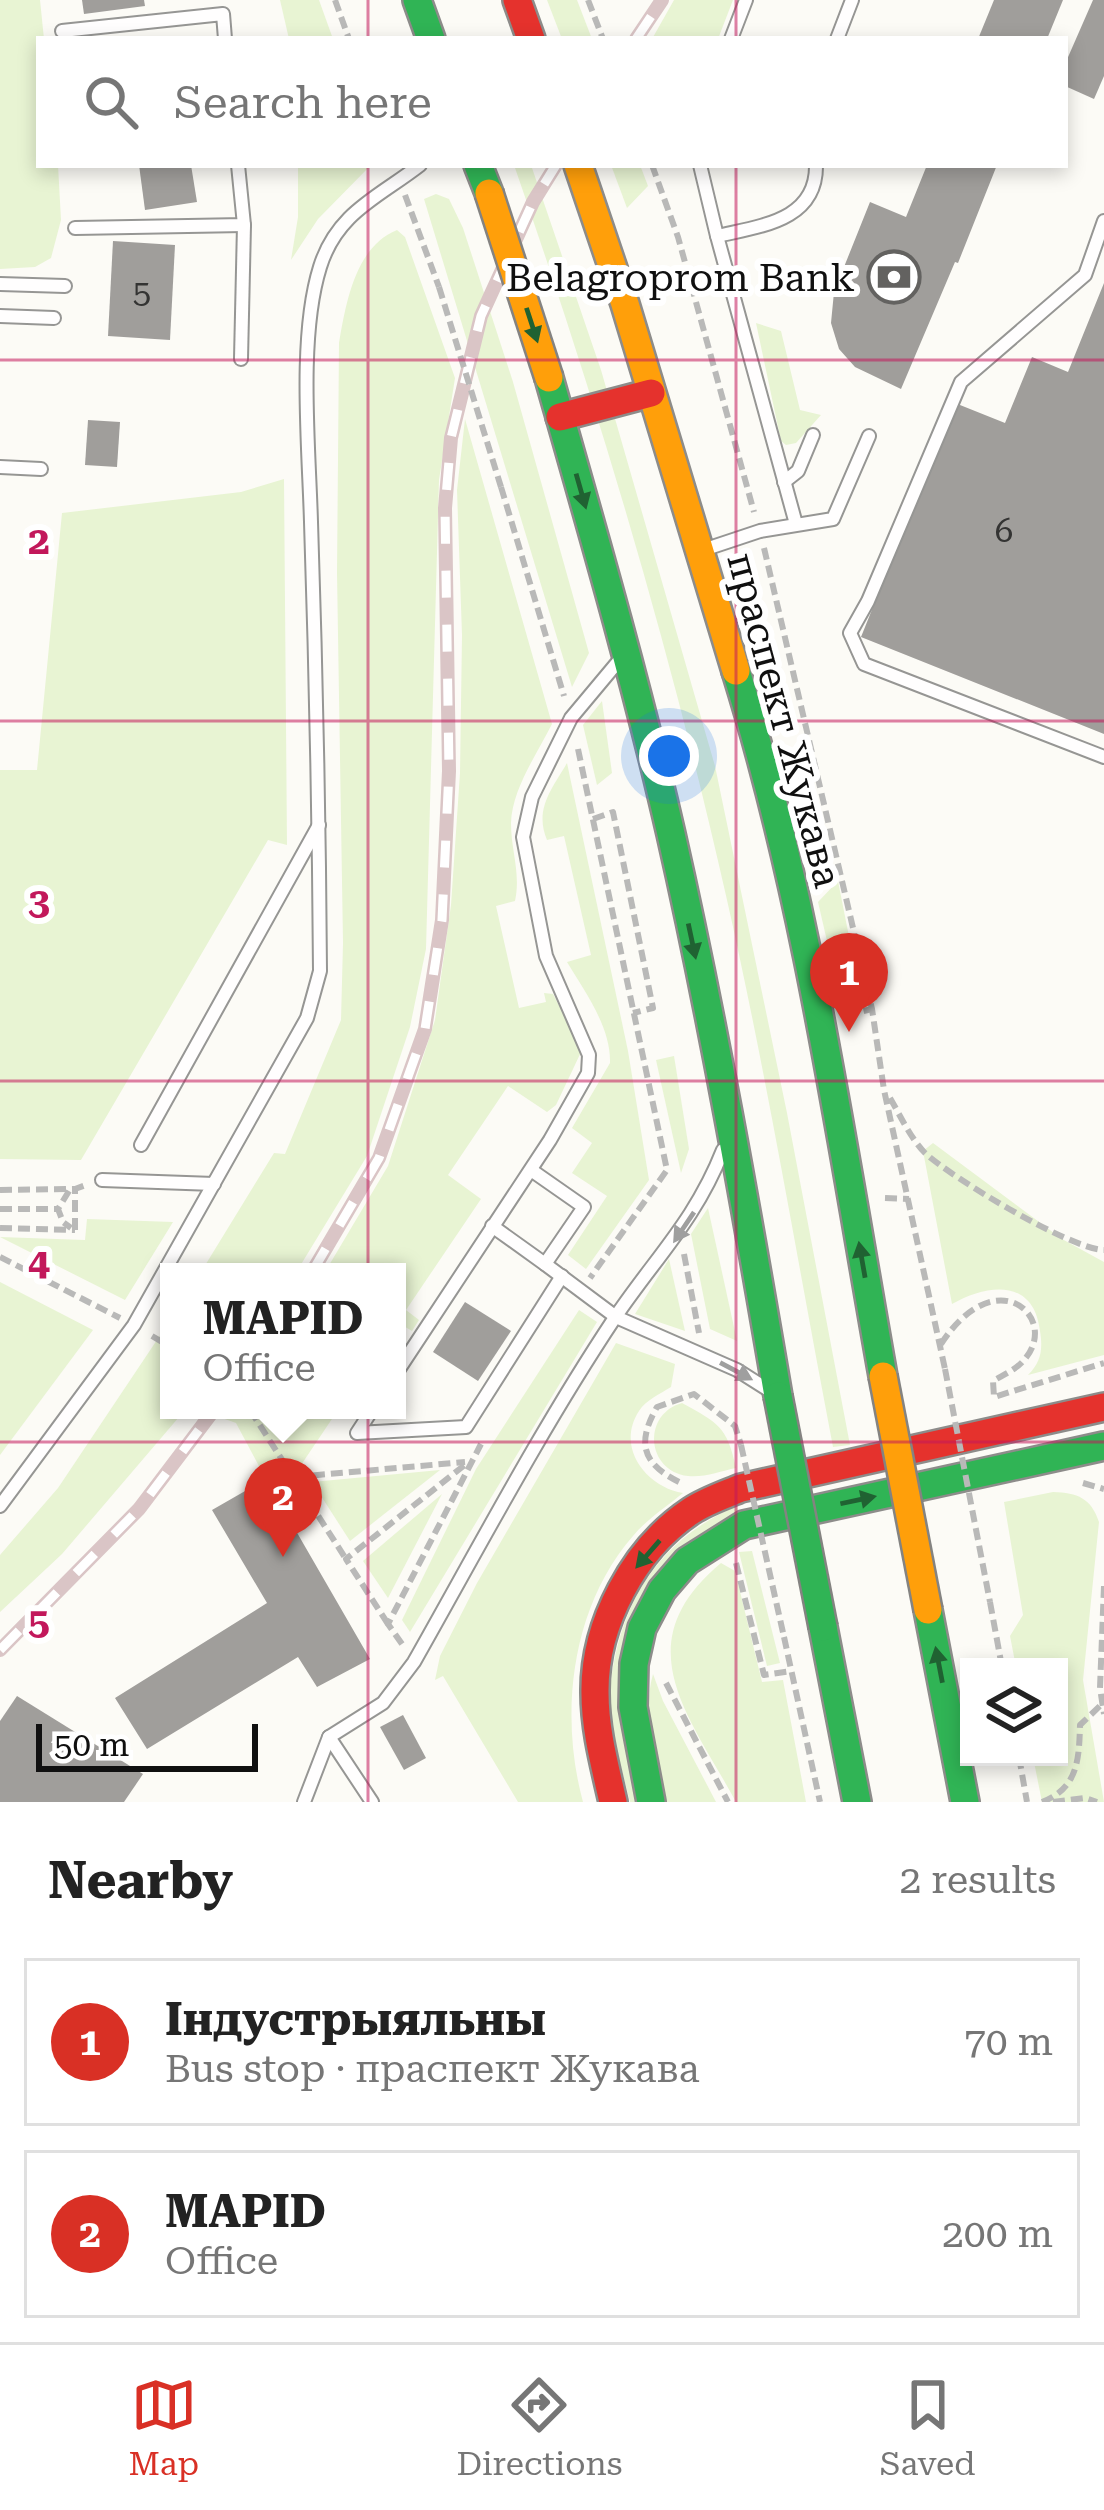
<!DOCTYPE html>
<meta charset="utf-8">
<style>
:root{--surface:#fff;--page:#f2f2f2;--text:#222;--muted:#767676;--line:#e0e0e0;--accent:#d93025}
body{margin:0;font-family:"Roboto Serif",serif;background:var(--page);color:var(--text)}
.controls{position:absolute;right:36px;bottom:36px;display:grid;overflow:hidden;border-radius:0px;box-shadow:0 6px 18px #0003}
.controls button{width:108px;height:108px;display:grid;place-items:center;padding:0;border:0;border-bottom:3px solid var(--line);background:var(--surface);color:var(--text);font:60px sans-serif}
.scale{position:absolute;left:36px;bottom:30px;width:222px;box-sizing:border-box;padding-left:12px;border:6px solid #101010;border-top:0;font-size:33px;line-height:42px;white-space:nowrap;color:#101010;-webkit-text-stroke:9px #fff;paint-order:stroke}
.you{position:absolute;left:669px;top:756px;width:42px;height:42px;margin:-30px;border:9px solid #fff;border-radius:50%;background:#1a73e8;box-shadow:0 0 0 18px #1a73e833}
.badge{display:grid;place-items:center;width:78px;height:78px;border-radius:50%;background:var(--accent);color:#fff;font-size:39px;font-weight:700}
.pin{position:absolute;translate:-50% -99px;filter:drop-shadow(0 3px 6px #0008)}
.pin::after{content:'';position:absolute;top:63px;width:42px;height:36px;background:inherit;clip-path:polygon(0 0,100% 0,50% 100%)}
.popup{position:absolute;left:160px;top:1263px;width:246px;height:156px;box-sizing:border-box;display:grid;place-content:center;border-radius:0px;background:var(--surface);filter:drop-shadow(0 3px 9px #0005);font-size:39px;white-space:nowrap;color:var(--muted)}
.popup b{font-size:45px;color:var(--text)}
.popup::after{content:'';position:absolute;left:50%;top:100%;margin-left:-24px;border:24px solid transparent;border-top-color:var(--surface)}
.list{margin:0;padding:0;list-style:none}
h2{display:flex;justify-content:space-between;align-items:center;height:156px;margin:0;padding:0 48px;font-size:51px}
h2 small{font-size:39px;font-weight:400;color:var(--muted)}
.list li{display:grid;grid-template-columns:78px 1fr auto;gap:36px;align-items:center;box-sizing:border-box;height:168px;margin:0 24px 24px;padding:0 24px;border:3px solid var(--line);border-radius:0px}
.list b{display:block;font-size:45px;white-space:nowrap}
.list p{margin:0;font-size:39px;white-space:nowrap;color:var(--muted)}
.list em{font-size:39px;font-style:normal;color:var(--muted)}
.icon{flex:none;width:66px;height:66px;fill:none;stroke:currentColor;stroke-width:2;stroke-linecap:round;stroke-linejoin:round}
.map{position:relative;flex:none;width:1104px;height:1802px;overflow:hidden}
.search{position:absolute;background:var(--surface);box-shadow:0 6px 18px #0003;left:36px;right:36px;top:36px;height:132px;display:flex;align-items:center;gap:30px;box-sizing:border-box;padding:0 42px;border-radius:0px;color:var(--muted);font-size:45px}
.sheet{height:540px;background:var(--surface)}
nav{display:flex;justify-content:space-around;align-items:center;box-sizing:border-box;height:168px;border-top:3px solid var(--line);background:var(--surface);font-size:33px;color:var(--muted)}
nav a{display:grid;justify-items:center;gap:6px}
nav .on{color:var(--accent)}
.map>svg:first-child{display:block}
.green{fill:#e8f4d3}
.building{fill:#a09e9b}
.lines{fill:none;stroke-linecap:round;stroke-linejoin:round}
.lane-casing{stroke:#969694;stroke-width:16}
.fast-casing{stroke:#8d8c8a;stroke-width:32}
.slow-casing{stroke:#8d8c8a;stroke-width:32}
.jam-casing{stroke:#8d8c8a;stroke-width:32}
.path{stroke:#b9b9b8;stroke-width:6;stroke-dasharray:12 6;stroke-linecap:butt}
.lane{stroke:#fffefe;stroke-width:12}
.fast{stroke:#30b455;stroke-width:27}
.slow{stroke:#ff9f0a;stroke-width:27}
.jam{stroke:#e5322d;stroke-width:27}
.rail-casing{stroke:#dac5c6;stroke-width:14}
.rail{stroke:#fff;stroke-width:9;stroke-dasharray:27;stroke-linecap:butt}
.fast-bridge-casing{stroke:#848381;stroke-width:32;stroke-linecap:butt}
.slow-bridge-casing{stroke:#848381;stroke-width:32;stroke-linecap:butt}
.path-bridge{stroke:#b9b9b8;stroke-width:6;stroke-dasharray:12 6;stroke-linecap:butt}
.fast-bridge{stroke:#30b455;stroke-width:27}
.slow-bridge{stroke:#ff9f0a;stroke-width:27}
.oneway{fill:#206232}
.oneway2{fill:#9f9f9f}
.grid{fill:none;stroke:#c2185b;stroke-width:3;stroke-opacity:0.55}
.labels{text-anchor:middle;stroke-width:12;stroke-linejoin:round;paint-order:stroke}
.number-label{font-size:33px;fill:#343433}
.poi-label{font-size:39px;fill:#101010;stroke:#fff;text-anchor:end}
.street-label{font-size:39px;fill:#101010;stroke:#fff}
.grid-label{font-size:39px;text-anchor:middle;font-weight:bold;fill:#c2185b;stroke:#fff;stroke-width:12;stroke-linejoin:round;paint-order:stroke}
</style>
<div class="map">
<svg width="1104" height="1802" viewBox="0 0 1104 1802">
<rect width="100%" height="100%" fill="#fcfbf6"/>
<!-- green -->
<g class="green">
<polygon points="0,0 40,0 44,39 39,39 39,165 58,165 61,220 51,258 35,267 0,269"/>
<polygon points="280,0 319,0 333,39 289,39"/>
<polygon points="547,0 577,0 592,39 562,39"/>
<polygon points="674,0 733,0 718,39 652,39"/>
<polygon points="298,165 371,165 318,219 291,260 298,217"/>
<path d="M514,165h17l70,205 114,396 72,347 63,332 -17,2c-35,-182 -65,-366 -106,-547 -56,-249 -129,-494 -213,-735z"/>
<polygon points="611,165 640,165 648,186 627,208"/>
<polygon points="436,194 449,199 463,228 513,382 589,653 572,687 424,199"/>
<path d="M397,230l8,7 50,141 -16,102 -13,469 -16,78 -43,129 -70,115 -96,1 73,-119 11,1 56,-134 2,-77 -6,-370 2,-230c7,-40 16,-96 58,-113z"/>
<polygon points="756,323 781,331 800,410 821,415 796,443 786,445 781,441"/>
<path d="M465,419l87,305c-15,30 -40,65 -41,99 0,28 10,50 4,78l-19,5 23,102 27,-6 -2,-9 9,1 29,56 -26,55 -9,7 -39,-26 -60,89 33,24 -75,111 13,10 -7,11 -15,-9v-50h-72l63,-106 47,-146 16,-115 9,-132 2,-138 -5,-145z"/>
<polygon points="284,479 287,845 268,840 81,1160 0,1159 0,770 37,770 62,513 241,492"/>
<polygon points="602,701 612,773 597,785 583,725"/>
<path d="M567,763l61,288 21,129 -63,89 -18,-14 39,-59 -35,-23 20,-30 -20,-15 38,-65c1,-36 -25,-71 -43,-101l24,-7 -27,-119 -17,4c-13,-31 5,-51 20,-77z"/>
<polygon points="838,881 856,972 839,993 818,902"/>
<polygon points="674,1056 689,1149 681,1173 656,1060"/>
<path d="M933,1143l129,96 42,23v93l-76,20c13,-13 15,-25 12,-44 -6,-52 -51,-48 -88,-27l-29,-153z"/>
<polygon points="708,1208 737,1341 710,1329 691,1234"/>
<polygon points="87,1219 173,1222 125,1300 0,1237 85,1240"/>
<polygon points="669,1259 685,1331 635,1314"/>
<polygon points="0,1282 93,1330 0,1455"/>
<polygon points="579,1310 597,1322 410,1632 402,1620 476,1469"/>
<polygon points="169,1322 169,1410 185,1410 62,1554 0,1612 0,1555 58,1488"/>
<path d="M616,1343l59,21 -4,23c-11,7 -25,13 -32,24 -24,37 8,76 44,82 -17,14 -37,27 -50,43 -62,71 -74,178 -50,266h-65l-75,-126 -8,4 5,-24 37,-73z"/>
<path d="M682,1403c36,20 45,23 54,65 -15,3 -33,10 -48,8 -42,-5 -46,-62 -6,-73z"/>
<polygon points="224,1410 338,1410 299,1468 269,1485 236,1423 219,1417"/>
<polygon points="440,1470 350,1541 312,1482"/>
<path d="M1053,1492c25,1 38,6 46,30l-16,158 21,122h-62l-9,-45h26v-90h-43l-6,-31 13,-21 -19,-113z"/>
<polygon points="442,1494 388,1598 363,1561"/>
<path d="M737,1506l4,12 -90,76 -8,208h-13c-9,-37 -24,-83 -19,-121 10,-82 51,-143 126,-175z"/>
<polygon points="752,1551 780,1663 767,1666 739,1552"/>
<path d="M721,1563l14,8 27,111 21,-2 23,122h-70c-47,-87 -112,-158 -15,-239z"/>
<path d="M653,1674l10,27 53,101h-49c-9,-42 -26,-86 -14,-128z"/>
</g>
<!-- building -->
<g class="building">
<polygon points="82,0 144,0 145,6 84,14"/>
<polygon points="994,0 1063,0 1047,39 978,39"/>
<polygon points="1093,0 1104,0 1104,76 1094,99 1065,86 1065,64"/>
<polygon points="139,165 191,165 197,202 145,210"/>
<polygon points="927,165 997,165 958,263 955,262 901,389 855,367 839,349 831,323 834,292 870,202 906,217"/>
<polygon points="113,241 175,245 170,340 108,336"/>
<polygon points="1104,283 1104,734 861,637 955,403 1005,423 1032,357 1068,372"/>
<polygon points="88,420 120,422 117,467 85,465"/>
<polygon points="465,1302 511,1331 478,1381 433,1352"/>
<polygon points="266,1479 370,1659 317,1687 298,1657 147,1749 115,1698 267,1603 212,1510"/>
<polygon points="17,1696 143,1774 124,1802 0,1802 0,1721"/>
<polygon points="403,1715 426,1758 404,1770 380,1727"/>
</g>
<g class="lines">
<!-- lane casing -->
<g class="lane-casing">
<g id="lane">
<polyline points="62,31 223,14 225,39"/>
<polyline points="731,39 746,0"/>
<polyline points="837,39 852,0"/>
<polyline points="700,165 717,236"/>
<polyline points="1104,221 1085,275 961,382 868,601 850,633 864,664 1104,757"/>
<polyline points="75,228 244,225 238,165"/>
<polyline points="0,284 65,286"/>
<polyline points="0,316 54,318"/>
<polyline points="241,359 244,225"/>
<polyline points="0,467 41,469"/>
<polyline points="784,482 798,471 813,435"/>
<path d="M796,524l-79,-288c43,-10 100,-15 99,-71"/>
<polyline points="706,549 760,531 833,519 869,436"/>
<polyline points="141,1145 319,825"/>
<polyline points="102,1180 214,1184"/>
<polyline points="492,1226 545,1264 584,1207 531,1170"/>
<polyline points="545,1264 616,1317 737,1370 767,1389"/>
<polyline points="397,1372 550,1140 588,1073 589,1055 546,956 523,837 532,797 571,718 622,657"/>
<polyline points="372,1410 357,1433 466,1427 562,1276"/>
<path d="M0,1506l134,-181 173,-307 13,-47c-1,-150 -4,-299 -9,-449 -2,-74 -13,-185 9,-255 17,-55 59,-70 100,-102"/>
<polyline points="329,1737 372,1802"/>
<path d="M304,1802l25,-65 54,-34 31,-41c65,-115 127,-233 200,-343 41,-61 81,-98 109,-169"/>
</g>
</g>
<!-- fast casing -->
<g class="fast-casing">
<g id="fast">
<polyline points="417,0 431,39"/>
<polyline points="478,165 489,193"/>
<path d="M549,378c43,151 87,303 122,456 42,186 75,374 107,562"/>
<path d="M736,671c71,229 105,469 147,705"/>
<polyline points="928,1610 965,1802"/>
<polyline points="823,1627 857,1802"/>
<polyline points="651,1802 633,1707 634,1664 642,1628 662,1590 687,1561 744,1525 1104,1446"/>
</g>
</g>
<!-- slow casing -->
<g class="slow-casing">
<polyline id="slow" points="578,165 625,304 736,671"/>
</g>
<!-- jam casing -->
<g class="jam-casing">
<g id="jam">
<polyline points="517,0 531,39"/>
<polyline points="560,417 651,393"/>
<path d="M613,1802c-8,-36 -18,-72 -18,-109 -1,-69 39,-144 96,-182 15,-10 33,-16 50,-23l363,-81"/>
</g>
</g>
<!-- path -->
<g class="path">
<polyline points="335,0 349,39"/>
<polyline points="588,0 603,39"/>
<polyline points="652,165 678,237 754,512"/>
<polyline points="405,195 439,287"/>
<polyline points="501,487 564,696"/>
<polyline points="764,548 872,1009 884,1090 945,1369"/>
<polyline points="578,749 667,1170 590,1278"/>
<polyline points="593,819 613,812 653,1008 633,1013"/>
<polyline points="846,1015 872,1009"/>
<path d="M890,1098c10,17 21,41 35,55 27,25 145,96 179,97"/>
<polyline points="0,1190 75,1189 86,1185"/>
<polyline points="69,1191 58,1209 63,1222 71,1228"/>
<polyline points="885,1198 909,1199"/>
<polyline points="0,1209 58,1209"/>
<polyline points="0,1228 75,1230"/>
<polyline points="75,1230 75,1189"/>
<polyline points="684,1254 699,1333"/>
<polyline points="0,1257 120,1318"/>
<polyline points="152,1336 169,1346"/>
<path d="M941,1344c56,-86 120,-25 83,16 -7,9 -21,15 -31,21l1,16 110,-34"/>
<polyline points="250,1410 346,1559"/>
<polyline points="295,1477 465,1462"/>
<path d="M679,1482c-38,-19 -42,-40 -22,-75l37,-13 41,32 6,19"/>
<polyline points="1083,1483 1104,1489"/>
<polyline points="736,1563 764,1675 791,1671"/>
<polyline points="1104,1586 1100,1688 1104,1714"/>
<polyline points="990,1602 1002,1667"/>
<polyline points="388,1624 346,1559 466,1464"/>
<polyline points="784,1637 820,1802"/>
<polyline points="402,1644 388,1624 481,1444"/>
<polyline points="666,1683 728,1802"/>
<polyline points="1019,1757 1027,1802"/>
<path d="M1042,1802c36,-14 37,-42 38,-77l22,-21"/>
<polyline points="1053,1802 1085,1798 1097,1802"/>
</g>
<!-- lane -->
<use href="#lane" class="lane"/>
<!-- fast -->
<use href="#fast" class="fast"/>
<!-- slow -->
<use href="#slow" class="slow"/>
<!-- jam -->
<use href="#jam" class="jam"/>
<!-- rail casing -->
<g class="rail-casing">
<g id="rail">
<polyline points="636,39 662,0"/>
<polyline points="312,1272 379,1158 425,1029 442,920 449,771 445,508 451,438 481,316 533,202 556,165"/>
<polyline points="0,1650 139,1509 214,1410"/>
</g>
</g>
<!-- rail -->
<use href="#rail" class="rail"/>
<!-- fast-bridge casing -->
<g class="fast-bridge-casing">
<polyline id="fast-bridge" points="778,1396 823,1627"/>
</g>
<!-- slow-bridge casing -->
<g class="slow-bridge-casing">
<g id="slow-bridge">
<polyline points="489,193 549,378"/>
<polyline points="883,1376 928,1610"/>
</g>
</g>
<!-- path-bridge -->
<g class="path-bridge">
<polyline points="439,287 501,487"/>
<polyline points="945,1369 990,1602"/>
<polyline points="741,1445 784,1637"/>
</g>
<!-- fast-bridge -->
<use href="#fast-bridge" class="fast-bridge"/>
<!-- slow-bridge -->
<use href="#slow-bridge" class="slow-bridge"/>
</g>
<!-- one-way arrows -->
<defs><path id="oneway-solid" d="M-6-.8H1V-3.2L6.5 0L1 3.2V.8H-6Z" transform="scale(3)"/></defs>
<g class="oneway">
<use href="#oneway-solid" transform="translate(532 325) rotate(72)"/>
<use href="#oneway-solid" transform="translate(581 491) rotate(74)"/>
<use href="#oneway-solid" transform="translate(692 941) rotate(78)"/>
<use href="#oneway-solid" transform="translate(862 1260) rotate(-100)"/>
<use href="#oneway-solid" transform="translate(858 1500) rotate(-12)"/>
<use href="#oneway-solid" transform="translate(648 1554) rotate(131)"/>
<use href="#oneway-solid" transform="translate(939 1665) rotate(-101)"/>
</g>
<g class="oneway2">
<use href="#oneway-solid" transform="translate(684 1227) rotate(124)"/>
<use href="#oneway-solid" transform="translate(736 1371) rotate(28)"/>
</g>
<!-- grid -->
<path class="grid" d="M368,0v39M736,0v39M368,165v1637M736,165v1637M0,360h1104M0,721h1104M0,1081h1104M0,1442h1104"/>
<!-- icons -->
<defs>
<g id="bank-ring" transform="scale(2.7)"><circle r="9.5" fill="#fff" stroke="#636260" stroke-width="1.5"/><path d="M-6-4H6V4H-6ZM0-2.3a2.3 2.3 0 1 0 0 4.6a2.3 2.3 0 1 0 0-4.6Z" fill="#636260"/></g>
</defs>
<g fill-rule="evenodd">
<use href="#bank-ring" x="894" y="277"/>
</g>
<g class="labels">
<!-- number labels -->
<g class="number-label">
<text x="142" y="303">5</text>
<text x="1004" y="542">6</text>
</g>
<!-- poi labels -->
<g class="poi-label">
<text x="855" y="291">Belagroprom Bank</text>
</g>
<!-- street labels -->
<g class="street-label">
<text transform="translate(785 720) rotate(75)" y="14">праспект Жукава</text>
</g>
</g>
<g class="grid-label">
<text x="39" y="554">2</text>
<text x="39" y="915">3</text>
<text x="39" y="1275">4</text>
<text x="39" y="1635">5</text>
</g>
</svg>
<div class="controls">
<button><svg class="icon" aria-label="layers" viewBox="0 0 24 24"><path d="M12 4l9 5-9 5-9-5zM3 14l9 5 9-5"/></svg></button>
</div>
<div class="scale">50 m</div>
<div class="you"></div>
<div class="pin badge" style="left:849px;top:1032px">1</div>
<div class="pin badge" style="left:283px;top:1557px">2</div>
<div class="popup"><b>MAPID</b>Office</div>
<div class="search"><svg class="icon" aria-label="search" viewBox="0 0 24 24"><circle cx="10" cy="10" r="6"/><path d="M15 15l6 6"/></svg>Search here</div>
</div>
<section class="sheet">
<h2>Nearby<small>2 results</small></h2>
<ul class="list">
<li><span class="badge">1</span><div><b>Індустрыяльны</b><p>Bus stop · праспект Жукава</p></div><em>70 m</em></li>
<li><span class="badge">2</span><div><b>MAPID</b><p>Office</p></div><em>200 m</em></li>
</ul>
</section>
<nav>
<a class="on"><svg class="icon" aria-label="map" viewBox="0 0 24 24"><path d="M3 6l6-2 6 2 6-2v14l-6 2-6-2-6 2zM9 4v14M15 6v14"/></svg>Map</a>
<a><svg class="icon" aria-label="directions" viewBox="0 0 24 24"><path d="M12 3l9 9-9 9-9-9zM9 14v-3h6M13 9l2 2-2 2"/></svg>Directions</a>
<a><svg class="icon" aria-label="saved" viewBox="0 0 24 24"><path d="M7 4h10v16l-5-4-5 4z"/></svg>Saved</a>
</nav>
